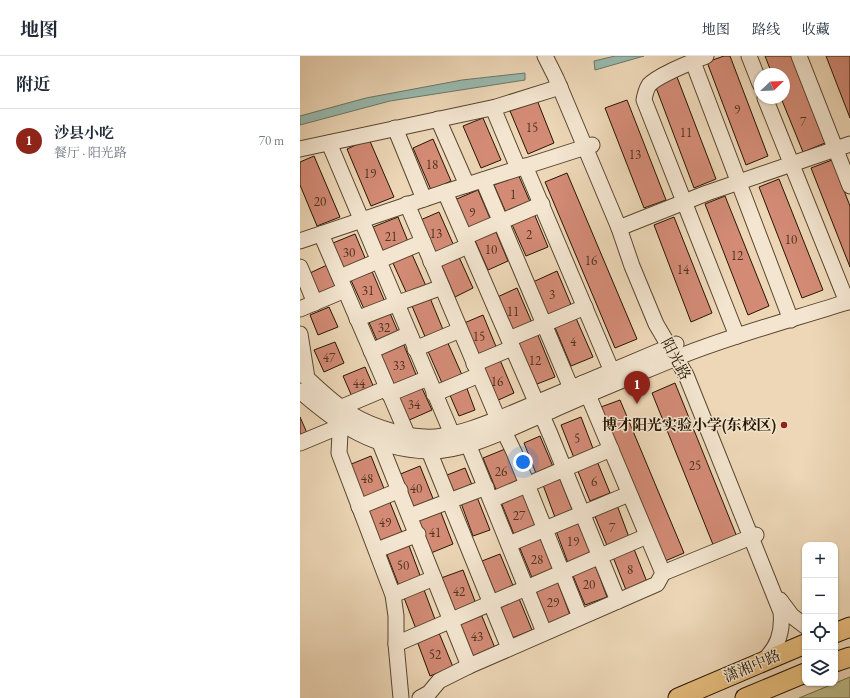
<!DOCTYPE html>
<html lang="zh">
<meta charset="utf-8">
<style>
:root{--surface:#fff;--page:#f6f6f7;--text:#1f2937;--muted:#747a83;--line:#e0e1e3;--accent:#8f2418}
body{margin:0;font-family:"EB Garamond","Noto Serif SC",serif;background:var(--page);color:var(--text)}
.controls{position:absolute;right:12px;bottom:12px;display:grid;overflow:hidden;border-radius:8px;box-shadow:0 1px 3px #0004}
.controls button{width:36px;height:36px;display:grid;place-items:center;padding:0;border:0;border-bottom:1px solid var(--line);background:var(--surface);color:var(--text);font:20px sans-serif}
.compass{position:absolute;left:454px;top:12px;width:36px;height:36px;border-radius:50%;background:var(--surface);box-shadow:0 1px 3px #0004;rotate:67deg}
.you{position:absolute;left:223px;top:406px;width:14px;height:14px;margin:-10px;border:3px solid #fff;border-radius:50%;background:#1a73e8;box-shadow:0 0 0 6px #1a73e833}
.badge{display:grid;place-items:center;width:26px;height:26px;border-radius:50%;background:var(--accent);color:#fff;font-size:13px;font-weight:700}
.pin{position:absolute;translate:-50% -33px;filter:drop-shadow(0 1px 2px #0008)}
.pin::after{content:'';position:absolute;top:21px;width:14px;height:12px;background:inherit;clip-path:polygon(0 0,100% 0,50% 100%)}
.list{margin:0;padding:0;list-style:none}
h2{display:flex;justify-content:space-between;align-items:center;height:52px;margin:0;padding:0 16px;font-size:17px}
h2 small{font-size:13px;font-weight:400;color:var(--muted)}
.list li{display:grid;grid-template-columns:26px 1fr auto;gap:12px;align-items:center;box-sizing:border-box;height:64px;padding:0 16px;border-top:1px solid var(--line)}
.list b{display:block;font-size:15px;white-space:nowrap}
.list p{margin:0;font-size:13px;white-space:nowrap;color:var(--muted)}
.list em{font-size:13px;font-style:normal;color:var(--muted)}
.icon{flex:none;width:22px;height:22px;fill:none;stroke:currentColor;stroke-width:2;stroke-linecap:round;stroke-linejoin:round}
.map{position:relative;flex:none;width:550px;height:642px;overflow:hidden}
header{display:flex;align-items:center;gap:24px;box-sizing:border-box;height:56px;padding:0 20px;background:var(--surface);border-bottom:1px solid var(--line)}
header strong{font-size:19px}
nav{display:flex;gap:22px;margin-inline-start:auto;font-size:14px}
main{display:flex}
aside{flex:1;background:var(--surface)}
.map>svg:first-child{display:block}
.green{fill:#bebd8a;stroke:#726a45}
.water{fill:#99baaf;stroke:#6b7869}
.building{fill:#d38b76;stroke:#261600}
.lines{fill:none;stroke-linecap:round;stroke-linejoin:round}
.minor-casing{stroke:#58462e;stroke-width:17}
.major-casing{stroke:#261600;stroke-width:21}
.minor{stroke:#f3e5d0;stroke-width:15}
.major{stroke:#e6bc7c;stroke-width:19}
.poi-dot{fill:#8f2418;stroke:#f3e5d0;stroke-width:1.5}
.labels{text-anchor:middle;stroke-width:3;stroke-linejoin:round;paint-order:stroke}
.number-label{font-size:13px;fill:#51331e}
.street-label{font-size:15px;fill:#261600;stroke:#f3e5d0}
.poi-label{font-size:15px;font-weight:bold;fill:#261600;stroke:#f3e5d0;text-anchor:end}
</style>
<header>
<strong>地图</strong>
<nav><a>地图</a><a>路线</a><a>收藏</a></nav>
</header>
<main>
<aside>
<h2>附近<small></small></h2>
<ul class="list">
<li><span class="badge">1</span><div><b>沙县小吃</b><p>餐厅 · 阳光路</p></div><em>70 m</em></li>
</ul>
</aside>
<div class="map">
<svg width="550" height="642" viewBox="0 0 550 642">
<rect width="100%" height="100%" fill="#edd7b7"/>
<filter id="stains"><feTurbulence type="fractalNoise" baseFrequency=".005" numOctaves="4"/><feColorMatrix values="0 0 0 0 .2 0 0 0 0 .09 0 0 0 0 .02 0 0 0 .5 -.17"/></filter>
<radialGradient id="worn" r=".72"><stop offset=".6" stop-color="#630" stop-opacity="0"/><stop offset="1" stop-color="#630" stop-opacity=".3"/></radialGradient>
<!-- green -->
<polygon class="green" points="550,621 550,642 499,642"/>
<!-- water -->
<g class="water">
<polygon points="315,0 344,0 295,14 294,5"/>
<polygon points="225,17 225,24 90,45 0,69 0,60 66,42 162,24"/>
</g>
<!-- building -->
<g class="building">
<polygon points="424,0 430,0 468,100 446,109 407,6"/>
<polygon points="465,0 491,0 525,87 503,96 481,42 484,42 484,18 472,18"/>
<polygon points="526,0 550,0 550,62"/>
<polygon points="377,21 416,123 394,132 355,29"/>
<polygon points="237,44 254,87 228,98 210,55"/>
<polygon points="327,44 366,144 344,152 305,52"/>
<polygon points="183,62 201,104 181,112 163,70"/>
<polygon points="69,83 94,141 71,150 47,93"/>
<polygon points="133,83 151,125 131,134 113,92"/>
<polygon points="14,100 40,161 17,170 0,129 0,106"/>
<polygon points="532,104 550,150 550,211 511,112"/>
<polygon points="267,117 337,283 315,292 245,126"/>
<polygon points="218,118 231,148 207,159 194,129"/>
<polygon points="479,123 523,234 502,242 459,131"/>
<polygon points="178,134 192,167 167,178 152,145"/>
<polygon points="425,140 469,250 448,259 405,148"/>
<polygon points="233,155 248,191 226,200 210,164"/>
<polygon points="139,156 154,190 133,199 118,165"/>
<polygon points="98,161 109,188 84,198 73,171"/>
<polygon points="374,161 412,257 391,266 354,169"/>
<polygon points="194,171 208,205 188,214 173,180"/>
<polygon points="55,178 66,204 44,214 33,187"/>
<polygon points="111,196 126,230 107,238 92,205"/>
<polygon points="159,201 173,232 155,241 141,208"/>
<polygon points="27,209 37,232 19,239 10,217"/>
<polygon points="71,213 85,246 65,255 50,222"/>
<polygon points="257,215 272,251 248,261 233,226"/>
<polygon points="217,232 232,267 208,278 193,243"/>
<polygon points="130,242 144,276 126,283 112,250"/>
<polygon points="29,251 38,271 18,279 10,259"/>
<polygon points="89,255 99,278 78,287 68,264"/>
<polygon points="183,259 197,293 176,301 162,268"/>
<polygon points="275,260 293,301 271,310 254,269"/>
<polygon points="237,277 255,321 232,330 214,287"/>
<polygon points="147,285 162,319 142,327 127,293"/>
<polygon points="35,286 44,307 24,316 14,294"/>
<polygon points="103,287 117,321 95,331 80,297"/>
<polygon points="200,304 214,337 194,346 180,312"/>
<polygon points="65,311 75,334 53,343 43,320"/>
<polygon points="375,327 437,481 414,491 352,337"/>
<polygon points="121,330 132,354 107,365 97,341"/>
<polygon points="166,330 175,354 159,360 149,337"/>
<polygon points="320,344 384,497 365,505 301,351"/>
<polygon points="0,361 7,377 0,380"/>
<polygon points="281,361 294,395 274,402 261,369"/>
<polygon points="240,380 254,413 237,420 224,387"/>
<polygon points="205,393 219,428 197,436 183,402"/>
<polygon points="71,400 85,435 63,444 49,409"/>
<polygon points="297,405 310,437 290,445 277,413"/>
<polygon points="120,410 134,445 112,454 98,419"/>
<polygon points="165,412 172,429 154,436 147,419"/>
<polygon points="260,423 274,458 256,464 243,429"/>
<polygon points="223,438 237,472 215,481 201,446"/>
<polygon points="177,441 190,474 173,480 161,447"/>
<polygon points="89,444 103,479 81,487 67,453"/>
<polygon points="317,449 330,484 308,492 294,458"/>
<polygon points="140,454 153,488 131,497 117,463"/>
<polygon points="277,464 291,498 268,507 255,472"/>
<polygon points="241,481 255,516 233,524 219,490"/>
<polygon points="108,487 121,522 99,530 86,496"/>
<polygon points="334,493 347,526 326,534 313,501"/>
<polygon points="200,498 214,532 196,539 182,505"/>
<polygon points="294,506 307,541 285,549 271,515"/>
<polygon points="163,514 176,548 154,557 141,522"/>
<polygon points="257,524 270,559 248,567 235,533"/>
<polygon points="123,531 136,566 116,573 103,539"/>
<polygon points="218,540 232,574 212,582 198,549"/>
<polygon points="181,558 195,592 172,601 159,567"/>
<polygon points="139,577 153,611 130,620 117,585"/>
</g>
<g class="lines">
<!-- minor casing -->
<g class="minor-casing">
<g id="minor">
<path d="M245,0l11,22 63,150 13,38 24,58 30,51 95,237c2,20 -3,36 -19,50"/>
<path d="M406,0c-14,6 -48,19 -57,29 -3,5 -4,9 -5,15l93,236"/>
<polyline points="449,0 460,28"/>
<polyline points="499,0 550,130"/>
<polyline points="393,6 491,264"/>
<polyline points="465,42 547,246"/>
<polyline points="193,52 218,112"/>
<polyline points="138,63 167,129"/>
<polyline points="95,72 124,143"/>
<polyline points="29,87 152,378"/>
<polyline points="0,93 196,51 260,31"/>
<polyline points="225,110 316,325"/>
<polyline points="183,124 271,332"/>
<polyline points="145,136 250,378 318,545"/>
<polyline points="107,148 198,363 214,396 280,561"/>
<polyline points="319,172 407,137 550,88"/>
<polyline points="21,178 107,378"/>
<polyline points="165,181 242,148"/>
<polyline points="0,185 145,136 292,89"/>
<polyline points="131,206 168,190"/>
<polyline points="0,211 15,247"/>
<polyline points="40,221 123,186"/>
<polyline points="0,253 45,234"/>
<path d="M57,263c28,-12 56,-21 85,-32"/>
<polyline points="0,278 7,322"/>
<polyline points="209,283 285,251"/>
<polyline points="115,293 160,274"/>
<polyline points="71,295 109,278"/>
<polyline points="174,308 212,292"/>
<path d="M0,316c16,14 31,30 49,41 24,15 66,28 93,23 20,-3 38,-10 56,-17l178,-75"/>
<path d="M0,335c39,34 74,58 128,60 40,1 88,-26 125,-41 42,-19 85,-36 128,-54 55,-22 113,-37 169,-55"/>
<polyline points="89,338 128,322"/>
<polyline points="134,338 179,319"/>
<polyline points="42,351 87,332"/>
<polyline points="47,361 40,377 39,397 93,539 96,560 96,588 101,642"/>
<polyline points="0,387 43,369"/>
<polyline points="80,387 169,610"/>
<polyline points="168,388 244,576"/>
<polyline points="129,395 209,592"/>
<polyline points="191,444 311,393"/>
<polyline points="59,451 100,434"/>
<polyline points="110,460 186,431"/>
<polyline points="209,488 329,438"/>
<polyline points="77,494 118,478"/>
<polyline points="363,517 456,479"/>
<polyline points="93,539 134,522"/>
<polyline points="480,544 492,560 505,570"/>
<polyline points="96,588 347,480"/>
<polyline points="120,642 129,637 139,625 169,610 357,528 363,517 283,327"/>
</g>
</g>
<!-- major casing -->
<g class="major-casing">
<g id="major">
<polyline points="535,577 550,571"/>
<polyline points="535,606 550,601"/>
<polyline points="378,642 505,588"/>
<polyline points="445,642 505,617"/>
</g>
</g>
<!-- minor -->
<use href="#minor" class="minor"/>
<!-- major -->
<use href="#major" class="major"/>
</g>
<!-- markers -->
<circle class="poi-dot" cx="484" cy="369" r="4"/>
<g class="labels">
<!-- number labels -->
<g class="number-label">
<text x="437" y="58">9</text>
<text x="503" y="70">7</text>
<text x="232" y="76">15</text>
<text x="386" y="81">11</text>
<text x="335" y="103">13</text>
<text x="132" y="113">18</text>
<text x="70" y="122">19</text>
<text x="213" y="143">1</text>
<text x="20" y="150">20</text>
<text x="172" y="161">9</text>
<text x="136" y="182">13</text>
<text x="229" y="183">2</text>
<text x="91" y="185">21</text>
<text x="491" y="188">10</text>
<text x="191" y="198">10</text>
<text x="49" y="201">30</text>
<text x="437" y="204">12</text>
<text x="291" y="209">16</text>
<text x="383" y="218">14</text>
<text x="68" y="239">31</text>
<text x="252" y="243">3</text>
<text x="213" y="260">11</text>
<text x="84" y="276">32</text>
<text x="179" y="285">15</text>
<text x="273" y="290">4</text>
<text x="29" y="306">47</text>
<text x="235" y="309">12</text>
<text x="99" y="314">33</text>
<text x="197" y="330">16</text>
<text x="59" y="332">44</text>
<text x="114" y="353">34</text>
<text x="277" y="387">5</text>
<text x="395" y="414">25</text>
<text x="201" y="420">26</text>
<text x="67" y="427">48</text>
<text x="294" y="430">6</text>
<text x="116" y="437">40</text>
<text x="219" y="464">27</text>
<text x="85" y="471">49</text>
<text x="312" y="476">7</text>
<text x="135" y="481">41</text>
<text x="273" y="490">19</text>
<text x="237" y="508">28</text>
<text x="103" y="514">50</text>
<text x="330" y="518">8</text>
<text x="289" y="533">20</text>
<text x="159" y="540">42</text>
<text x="253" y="551">29</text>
<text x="177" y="585">43</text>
<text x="135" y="603">52</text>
</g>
<!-- street labels -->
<g class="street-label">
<text transform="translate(376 303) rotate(62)" y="5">阳光路</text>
<text transform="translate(452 610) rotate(-23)" y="5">潇湘中路</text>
</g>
<!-- poi labels -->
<g class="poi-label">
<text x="476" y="374">博才阳光实验小学(东校区)</text>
</g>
</g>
<rect width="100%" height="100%" filter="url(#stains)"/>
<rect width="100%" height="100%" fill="url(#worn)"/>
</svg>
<div class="controls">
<button>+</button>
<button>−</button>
<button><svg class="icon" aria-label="locate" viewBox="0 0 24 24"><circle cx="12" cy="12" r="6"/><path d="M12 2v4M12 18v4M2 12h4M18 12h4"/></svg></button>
<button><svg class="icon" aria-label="layers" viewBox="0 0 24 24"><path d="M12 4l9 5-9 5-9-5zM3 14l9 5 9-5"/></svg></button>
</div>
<svg class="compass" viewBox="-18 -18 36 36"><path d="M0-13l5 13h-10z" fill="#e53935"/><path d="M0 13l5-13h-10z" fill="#747a83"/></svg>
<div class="you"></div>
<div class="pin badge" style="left:337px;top:348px">1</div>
</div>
</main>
